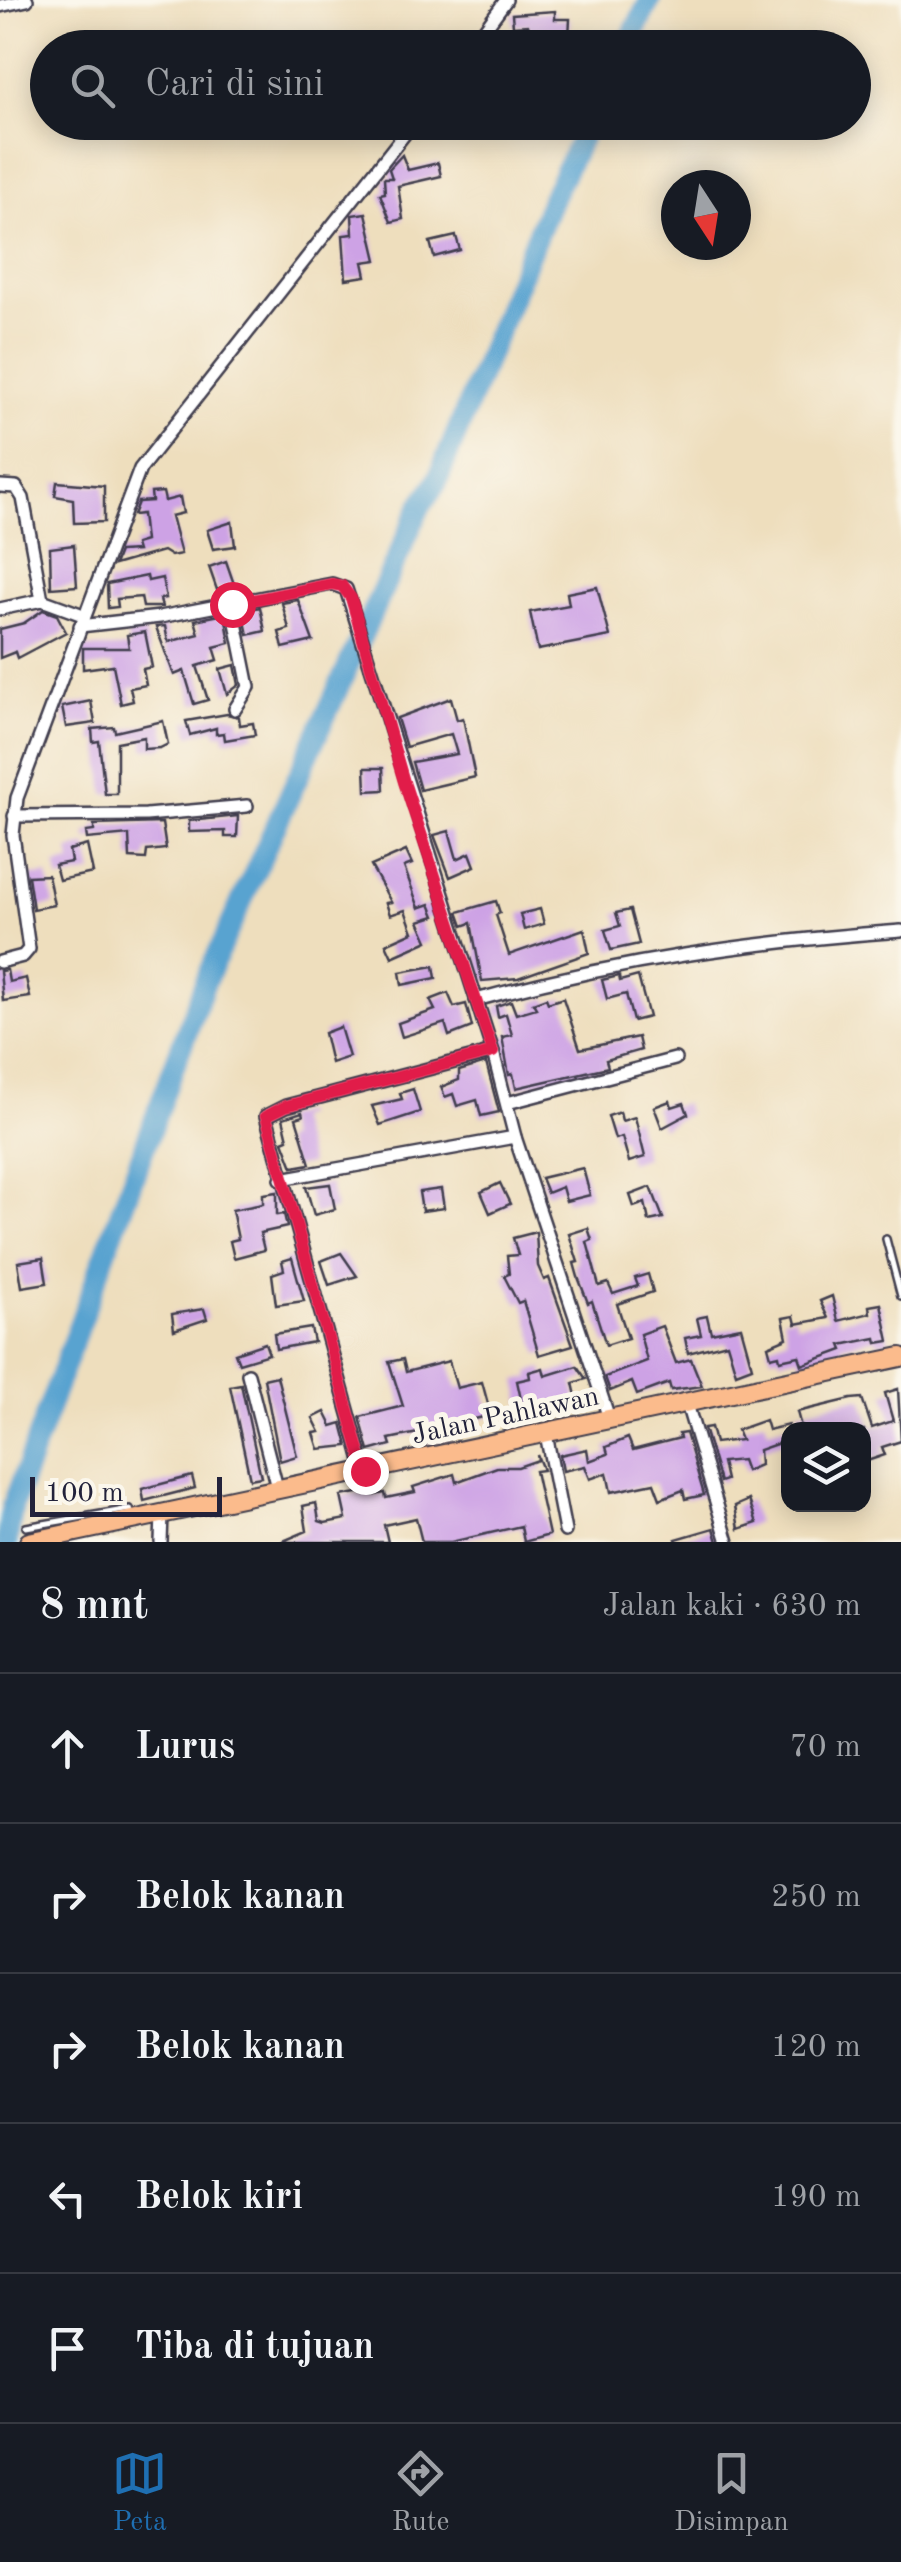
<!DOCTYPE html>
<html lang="id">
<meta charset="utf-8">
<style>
:root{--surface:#171b24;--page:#20242c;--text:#f1f3f6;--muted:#9ea1a6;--line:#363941;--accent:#1f6fb2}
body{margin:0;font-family:"Old Standard TT",serif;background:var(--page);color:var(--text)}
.controls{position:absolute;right:30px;bottom:30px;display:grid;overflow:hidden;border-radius:20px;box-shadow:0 5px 25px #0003}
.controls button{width:90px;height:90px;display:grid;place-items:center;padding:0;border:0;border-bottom:2px solid var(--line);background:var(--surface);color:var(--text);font:50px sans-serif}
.compass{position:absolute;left:661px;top:170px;width:90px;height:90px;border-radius:50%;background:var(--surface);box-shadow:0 5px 25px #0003;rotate:168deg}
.scale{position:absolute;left:30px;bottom:25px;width:192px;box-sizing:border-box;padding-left:10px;border:5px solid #22223b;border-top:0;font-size:28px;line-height:35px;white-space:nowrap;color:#22223b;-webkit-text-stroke:8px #fbf7ec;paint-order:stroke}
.stop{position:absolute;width:30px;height:30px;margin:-22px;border:8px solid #e11d48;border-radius:50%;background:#fff}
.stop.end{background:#e11d48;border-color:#fff;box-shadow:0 2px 10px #0008}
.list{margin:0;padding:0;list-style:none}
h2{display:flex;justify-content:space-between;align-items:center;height:130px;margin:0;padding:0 40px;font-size:42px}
h2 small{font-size:32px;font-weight:400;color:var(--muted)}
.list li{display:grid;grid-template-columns:65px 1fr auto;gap:30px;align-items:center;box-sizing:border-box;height:150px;padding:0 40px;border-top:2px solid var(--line)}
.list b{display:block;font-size:38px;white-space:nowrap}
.list em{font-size:32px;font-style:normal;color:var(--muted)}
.icon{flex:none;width:55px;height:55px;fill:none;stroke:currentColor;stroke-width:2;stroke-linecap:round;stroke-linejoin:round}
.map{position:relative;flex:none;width:901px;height:1542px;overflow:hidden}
.search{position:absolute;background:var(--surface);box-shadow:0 5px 25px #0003;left:30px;right:30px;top:30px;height:110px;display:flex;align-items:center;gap:25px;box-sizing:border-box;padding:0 35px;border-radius:55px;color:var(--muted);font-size:38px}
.sheet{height:880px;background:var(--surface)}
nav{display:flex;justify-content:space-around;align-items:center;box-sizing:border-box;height:140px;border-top:2px solid var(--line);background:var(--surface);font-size:28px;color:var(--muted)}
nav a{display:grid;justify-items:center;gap:5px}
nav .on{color:var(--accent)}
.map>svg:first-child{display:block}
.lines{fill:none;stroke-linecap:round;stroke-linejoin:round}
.river{stroke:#58a3d0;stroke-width:22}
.building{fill:#cda2e5}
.service-casing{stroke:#413e4e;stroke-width:10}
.minor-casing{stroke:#413e4e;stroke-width:16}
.trunk-casing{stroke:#413e4e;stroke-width:22}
.service{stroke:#fff;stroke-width:5}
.minor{stroke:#fff;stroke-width:11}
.trunk{stroke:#fbbb8c;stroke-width:18}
.route{stroke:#e11d48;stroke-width:12}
.labels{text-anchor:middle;stroke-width:10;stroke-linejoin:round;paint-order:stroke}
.street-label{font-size:28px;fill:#22223b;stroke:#fbf7ec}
</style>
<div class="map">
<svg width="901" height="1542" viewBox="0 0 901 1542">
<rect width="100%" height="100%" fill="#fbf7ec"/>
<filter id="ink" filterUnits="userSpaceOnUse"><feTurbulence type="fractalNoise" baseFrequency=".01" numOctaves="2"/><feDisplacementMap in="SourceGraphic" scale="20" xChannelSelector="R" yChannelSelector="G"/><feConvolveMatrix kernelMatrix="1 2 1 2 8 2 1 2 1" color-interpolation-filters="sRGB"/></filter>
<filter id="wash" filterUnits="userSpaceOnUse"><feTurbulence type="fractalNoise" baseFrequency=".0048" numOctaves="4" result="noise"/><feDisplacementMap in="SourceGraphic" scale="40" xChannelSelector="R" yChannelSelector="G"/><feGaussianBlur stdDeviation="2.25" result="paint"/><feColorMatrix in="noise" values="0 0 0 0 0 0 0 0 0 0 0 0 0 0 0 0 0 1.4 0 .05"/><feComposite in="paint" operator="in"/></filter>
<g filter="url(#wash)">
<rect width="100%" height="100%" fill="#eedebd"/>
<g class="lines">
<!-- river -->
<g class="river">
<polyline points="626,48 650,0"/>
<polyline points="7,1542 13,1505 205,982 421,505 436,484 553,195 589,122"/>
</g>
</g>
<g id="blocks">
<!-- building -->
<g class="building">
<polygon points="555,11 555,19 570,19 569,36 532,38 528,25 513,26 512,14"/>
<polygon points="402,155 408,170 438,163 441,176 398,186 403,219 391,222 380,194 385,193 384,178 392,178 389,169"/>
<polygon points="366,213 377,260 363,262 366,276 346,279 343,235 353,234 352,215"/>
<polygon points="456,236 460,250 434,257 430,242"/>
<polygon points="57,482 104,486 104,522 74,523 73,499 55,496"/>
<polygon points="163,492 165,501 180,497 183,513 171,516 181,554 171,556 163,551 114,565 119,552 137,551 135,544 145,541 142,514 133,515 138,502 152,501 151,493"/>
<polygon points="232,522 235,546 213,549 207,530"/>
<polygon points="74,545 77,586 51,588 50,548"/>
<polygon points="226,561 234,584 217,590 209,567"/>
<polygon points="147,576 148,581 162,578 166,598 160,599 162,607 143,607 141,597 117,599 118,607 108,608 107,584"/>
<polygon points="597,587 610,636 538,650 530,612 569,605 567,593"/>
<polygon points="298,600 313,641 283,648 279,632 289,629 282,603"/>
<polygon points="260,607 265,631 248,635 243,611"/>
<polygon points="43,610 57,615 66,632 17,658 15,652 0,658 0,629 24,623"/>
<polygon points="225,614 230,643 214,647 218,660 197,666 208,700 194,704 184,671 174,675 156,627 165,626 168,642 199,634 195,620"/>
<polygon points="145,632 152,667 143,669 146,685 130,688 133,701 121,704 113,665 83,669 83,648 129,648 127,635"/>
<polygon points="235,665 239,685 227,694 220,669"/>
<polygon points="451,698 457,720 463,718 475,777 420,790 412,762 457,754 451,734 406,747 397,718"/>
<polygon points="91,701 95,723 66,727 62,707"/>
<polygon points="227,714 239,717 240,725 253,723 255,735 225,740 224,733 216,734 216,728 190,735 186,721"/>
<polygon points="163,721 168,744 160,748 144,749 144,737 117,742 117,794 105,794 99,741 93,742 92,729 114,727 115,732"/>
<polygon points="365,768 383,768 384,790 366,791"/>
<polygon points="238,816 237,837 225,837 225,831 189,832 189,821"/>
<polygon points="162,823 166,849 147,851 146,859 130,858 129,835 87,839 86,832 94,831 94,825"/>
<polygon points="449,831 457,859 470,853 475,866 450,877 434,835"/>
<polygon points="87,845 93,873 59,880 55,865 71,862 69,850"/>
<polygon points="406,851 412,864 404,867 419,908 430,904 435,916 419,921 428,941 392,957 386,944 413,932 405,910 390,915 386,903 391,902 371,866"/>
<polygon points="48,875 54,905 33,909 28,876"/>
<polygon points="496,901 500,913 496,915 509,955 584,929 589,953 518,978 482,981 471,923 463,926 458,912"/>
<polygon points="540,909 544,924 524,930 520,914"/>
<polygon points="630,910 639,944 611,950 605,930 620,926 616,913"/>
<polygon points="434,966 436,978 402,985 400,972"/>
<polygon points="7,970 9,982 26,978 30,997 3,1001 0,971"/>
<polygon points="619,976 620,981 638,976 649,1017 633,1021 626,994 607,999 602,980"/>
<polygon points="448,993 454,1007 466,1004 472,1027 449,1036 445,1023 402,1037 398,1023 435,1010 430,1000"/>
<polygon points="546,998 548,1003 563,998 580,1049 638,1037 641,1050 606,1060 608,1067 516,1088 513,1074 509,1075 502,1037 512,1035 506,1014 498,1017 496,1006 511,1001 516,1014 536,1008 533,1003"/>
<polygon points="340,1027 349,1057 331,1063 324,1033"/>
<polygon points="486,1063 499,1112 481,1116 477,1100 457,1106 453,1094 445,1097 441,1087 459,1080 459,1071"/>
<polygon points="413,1089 420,1112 380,1125 372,1106 402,1099 400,1093"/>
<polygon points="670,1101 672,1107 684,1103 688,1114 662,1128 654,1107"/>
<polygon points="302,1112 303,1116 296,1118 310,1164 293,1167 283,1141 288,1139 283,1118"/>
<polygon points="620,1112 622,1121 635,1117 645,1157 629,1162 622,1137 615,1139 608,1116"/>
<polygon points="583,1168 590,1195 566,1201 562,1187 547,1193 541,1178"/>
<polygon points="500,1183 510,1204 490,1213 481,1192"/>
<polygon points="330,1184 335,1209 314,1215 306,1187"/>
<polygon points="651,1187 663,1218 649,1221 645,1203 634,1207 630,1195"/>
<polygon points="441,1189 444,1208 422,1211 419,1192"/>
<polygon points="277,1192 277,1215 284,1214 287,1227 260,1233 264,1250 234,1258 230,1241 238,1239 232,1210 263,1204 263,1194"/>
<polygon points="588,1228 592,1240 587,1242 599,1286 608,1283 613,1294 638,1286 635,1278 648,1274 653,1292 617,1304 628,1338 606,1345 592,1301 588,1303 578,1277 574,1263 578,1262 569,1234"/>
<polygon points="536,1232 538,1266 544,1280 549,1278 573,1345 539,1355 523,1301 518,1303 504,1276 509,1274 507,1256 518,1255 513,1238"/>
<polygon points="341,1253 357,1276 329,1285 321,1261"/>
<polygon points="43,1258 47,1283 22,1287 18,1262"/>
<polygon points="292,1258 304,1301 276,1305 272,1274 284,1270 282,1261"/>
<polygon points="832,1296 838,1321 870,1313 869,1306 881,1304 889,1341 877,1343 876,1338 841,1345 843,1350 802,1365 799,1356 780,1360 779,1355 771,1357 768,1346 787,1338 783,1318 794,1316 796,1324 828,1318 820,1301"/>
<polygon points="204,1309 207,1319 174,1330 172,1314"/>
<polygon points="707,1316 711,1333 741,1327 752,1367 736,1373 727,1343 688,1353 685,1338 701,1335 697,1318"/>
<polygon points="662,1326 676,1363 691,1359 702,1386 671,1390 669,1383 637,1395 632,1382 610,1391 605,1377 647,1361 640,1334"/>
<polygon points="311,1328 314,1342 276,1349 274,1334"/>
<polygon points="265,1343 269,1354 239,1363 235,1353"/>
<polygon points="403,1359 406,1372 449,1361 457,1388 482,1382 491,1415 467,1421 470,1430 447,1440 421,1444 418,1433 389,1439 391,1445 369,1451 360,1417 403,1406 389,1362"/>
<polygon points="577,1366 586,1379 573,1383 577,1400 556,1410 524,1413 517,1381 530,1378 529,1372 543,1368 545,1376"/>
<polygon points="277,1376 297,1456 280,1461 264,1379"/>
<polygon points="241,1384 261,1477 250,1479 230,1386"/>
<polygon points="898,1389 901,1441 882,1447 885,1455 867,1461 864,1430 802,1430 797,1412 851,1399 862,1398 872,1428 893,1421 885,1393"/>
<polygon points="325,1412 332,1426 342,1423 348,1446 319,1449 314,1433 320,1432 313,1418"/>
<polygon points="765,1420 768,1430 788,1425 788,1440 759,1450 760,1465 746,1471 742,1460 722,1462 726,1480 720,1482 704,1428 711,1427 715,1443 741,1440 737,1430"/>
<polygon points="686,1433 704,1495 685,1499 683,1490 660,1499 654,1483 611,1492 607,1473 590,1479 585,1466 563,1471 560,1455 587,1449 589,1461 608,1454 606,1447 628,1438 633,1450 680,1438 679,1434"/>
<polygon points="537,1455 543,1470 535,1471 549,1535 524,1542 521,1526 451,1542 422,1542 416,1518 384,1525 388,1542 281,1542 307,1531 303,1506 316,1503 319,1521 325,1523 346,1519 341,1496 373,1490 374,1495 385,1493 386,1498 415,1492 413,1487 454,1474 456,1482 497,1467 518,1467 538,1460"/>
<polygon points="192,1476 195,1488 144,1501 142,1489"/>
<polygon points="749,1500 757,1523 739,1529 735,1506"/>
<polygon points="714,1528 718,1542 677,1542 676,1539"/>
</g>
</g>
</g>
<g filter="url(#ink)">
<use href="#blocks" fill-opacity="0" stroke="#413e4e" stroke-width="2.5"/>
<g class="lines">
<!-- service casing -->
<g class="service-casing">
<g id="service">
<polyline points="886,1239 901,1296"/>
<polyline points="26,1527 130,1509 132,1516"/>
</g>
</g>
<!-- minor casing -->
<g class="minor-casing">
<g id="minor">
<polyline points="0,6 27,0"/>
<polyline points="471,48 506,0"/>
<polyline points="0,486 16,487 23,498 42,600"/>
<polyline points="232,603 249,687 235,709"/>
<polyline points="0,609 42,600 83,615"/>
<polyline points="80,626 160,617 332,584 346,589 493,1052 515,1137 610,1421"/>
<polyline points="14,816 146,815 247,806"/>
<polyline points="0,962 23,956 29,949 13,835 17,798 140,469 414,122"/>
<path d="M476,1000c145,-40 275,-58 425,-69"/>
<polyline points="507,1103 675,1059"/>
<polyline points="281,1179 515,1137"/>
<polyline points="248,1374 277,1488"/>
<polyline points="687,1404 728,1542"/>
<polyline points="546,1434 565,1531"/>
<polyline points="365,1471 266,1116 286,1106 493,1052"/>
<polyline points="161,1542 162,1514"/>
</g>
</g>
<!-- trunk casing -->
<g class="trunk-casing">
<polyline id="trunk" points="29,1542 901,1357"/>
</g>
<!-- service -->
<use href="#service" class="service"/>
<!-- minor -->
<use href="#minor" class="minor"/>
<!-- trunk -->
<use href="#trunk" class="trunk"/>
</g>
</g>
<g class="lines" filter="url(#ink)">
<!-- route -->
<polyline class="route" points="232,604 332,584 342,586 351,598 404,782 493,1052 286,1106 266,1116 365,1471"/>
</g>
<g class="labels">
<!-- street labels -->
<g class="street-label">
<text transform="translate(505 1414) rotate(-12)" y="10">Jalan Pahlawan</text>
</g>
</g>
</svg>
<div class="controls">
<button><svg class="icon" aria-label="layers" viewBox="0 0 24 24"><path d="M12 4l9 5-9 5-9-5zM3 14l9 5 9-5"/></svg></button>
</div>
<svg class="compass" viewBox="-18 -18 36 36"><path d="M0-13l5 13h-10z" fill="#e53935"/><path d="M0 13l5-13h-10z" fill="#9ea1a6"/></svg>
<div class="scale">100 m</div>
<div class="stop" style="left:232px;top:604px"></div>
<div class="stop end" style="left:365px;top:1471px"></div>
<div class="search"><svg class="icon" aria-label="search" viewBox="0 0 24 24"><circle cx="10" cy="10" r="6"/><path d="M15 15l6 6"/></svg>Cari di sini</div>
</div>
<section class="sheet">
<h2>8 mnt<small>Jalan kaki · 630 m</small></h2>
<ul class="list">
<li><svg class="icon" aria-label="ahead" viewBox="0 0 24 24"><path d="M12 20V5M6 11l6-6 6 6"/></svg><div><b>Lurus</b></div><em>70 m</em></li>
<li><svg class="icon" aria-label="right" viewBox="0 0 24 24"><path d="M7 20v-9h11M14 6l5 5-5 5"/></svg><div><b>Belok kanan</b></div><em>250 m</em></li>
<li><svg class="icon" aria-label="right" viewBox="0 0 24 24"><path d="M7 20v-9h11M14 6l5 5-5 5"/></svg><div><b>Belok kanan</b></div><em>120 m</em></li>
<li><svg class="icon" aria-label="left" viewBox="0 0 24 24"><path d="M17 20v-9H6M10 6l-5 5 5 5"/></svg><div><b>Belok kiri</b></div><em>190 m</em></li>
<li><svg class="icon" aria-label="arrive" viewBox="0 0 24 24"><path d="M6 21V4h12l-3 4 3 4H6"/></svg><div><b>Tiba di tujuan</b></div></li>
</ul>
</section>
<nav>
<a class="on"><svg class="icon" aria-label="map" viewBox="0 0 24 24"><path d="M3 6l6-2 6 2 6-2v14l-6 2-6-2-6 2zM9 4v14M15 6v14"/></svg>Peta</a>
<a><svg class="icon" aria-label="directions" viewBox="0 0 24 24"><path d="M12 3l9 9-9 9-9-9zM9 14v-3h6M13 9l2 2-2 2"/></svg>Rute</a>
<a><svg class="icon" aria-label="saved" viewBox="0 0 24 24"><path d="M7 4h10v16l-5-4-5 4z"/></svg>Disimpan</a>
</nav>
